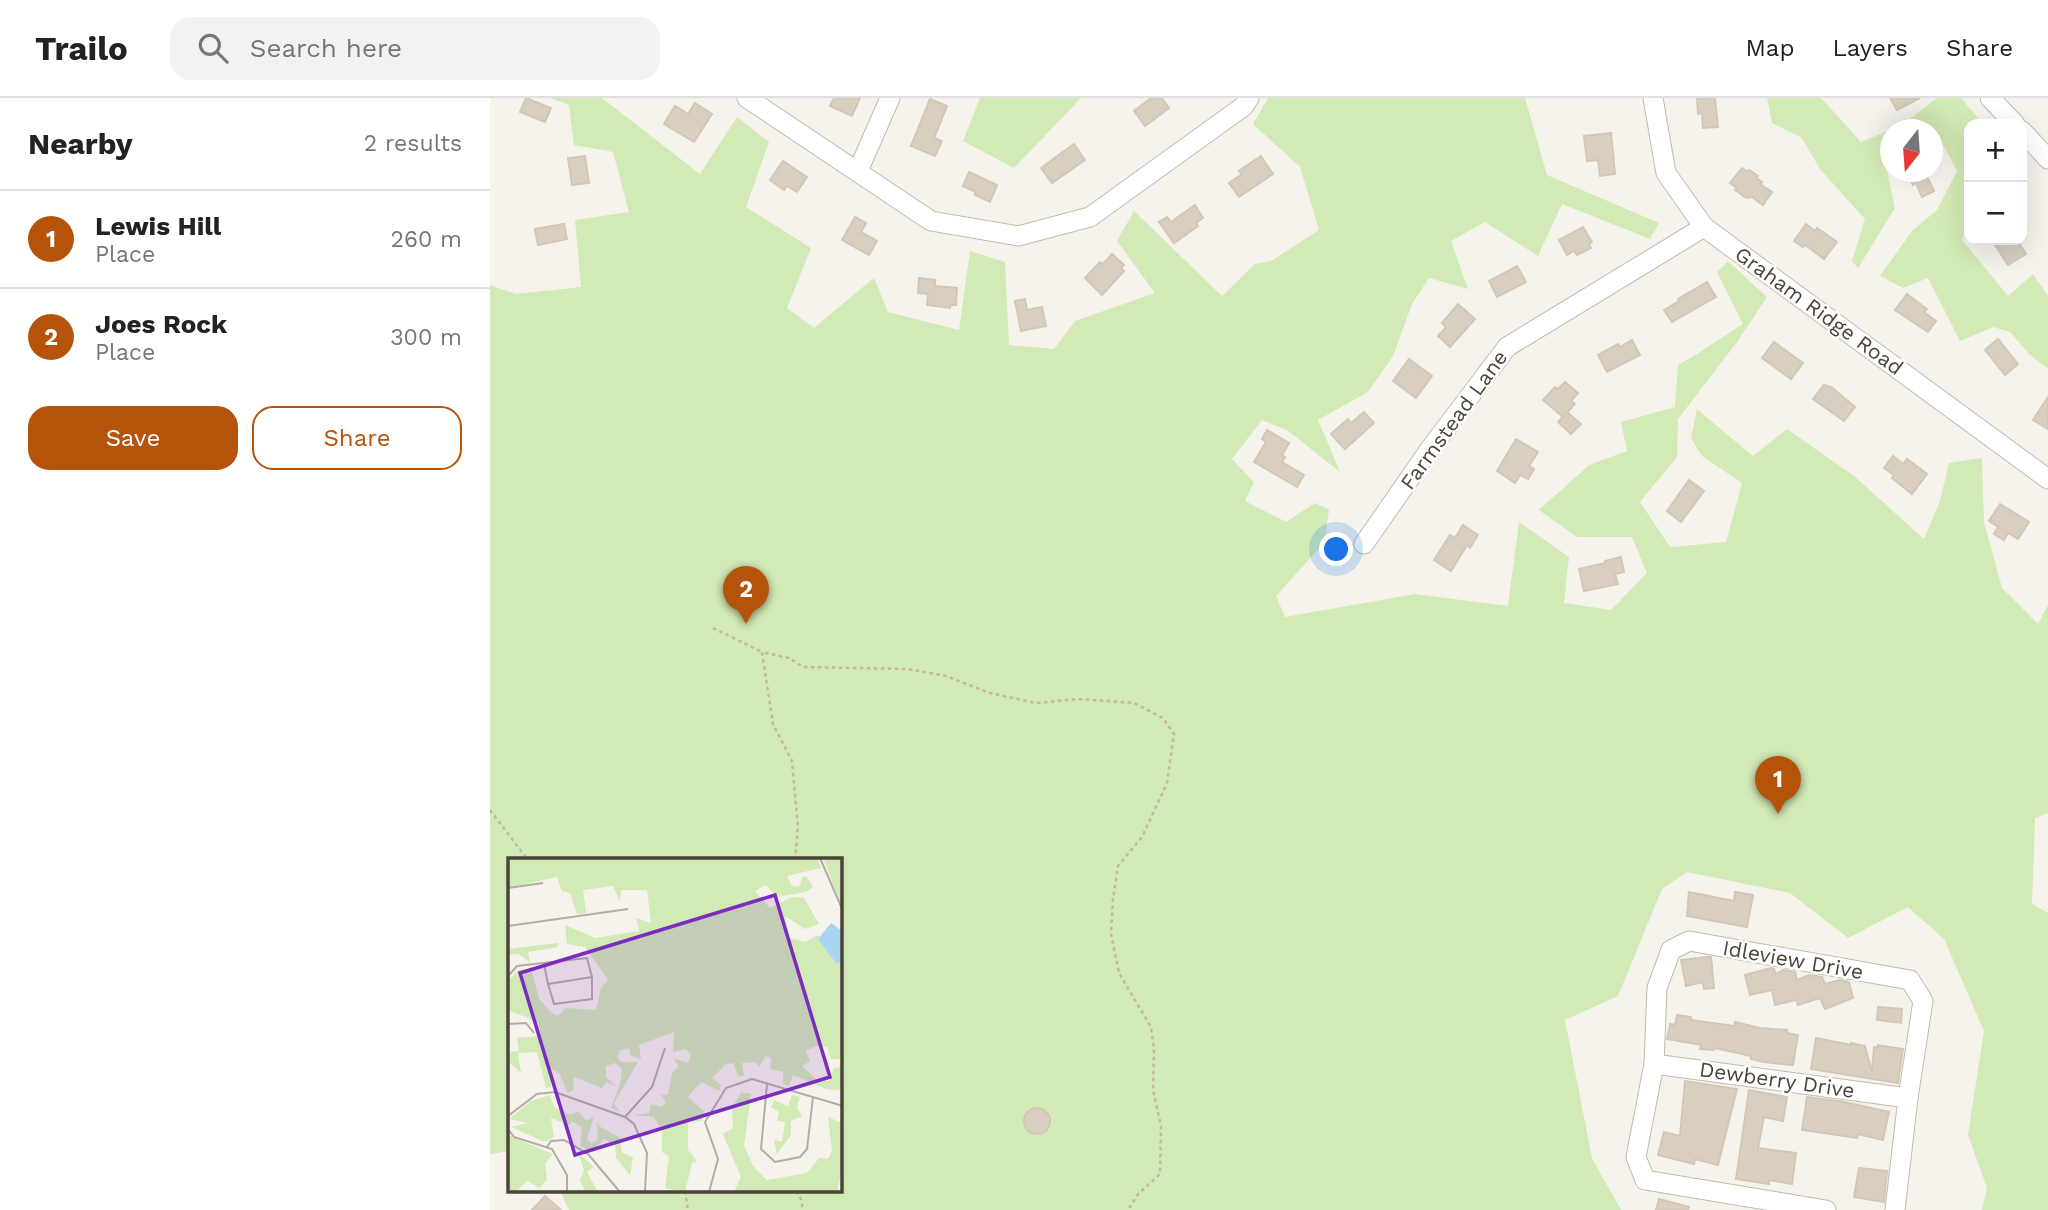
<!DOCTYPE html>
<meta charset="utf-8">
<style>
:root{--surface:#fff;--page:#f2f2f2;--text:#222;--muted:#767676;--line:#e0e0e0;--accent:#b45309}
body{margin:0;font-family:"Work Sans",sans-serif;background:var(--page);color:var(--text)}
.controls{position:absolute;right:21px;top:21px;display:grid;overflow:hidden;border-radius:14px;box-shadow:0 7px 28px #0002}
.controls button{width:63px;height:63px;display:grid;place-items:center;padding:0;border:0;border-bottom:2px solid var(--line);background:var(--surface);color:var(--text);font:35px sans-serif}
.compass{position:absolute;left:1390px;top:21px;width:63px;height:63px;border-radius:50%;background:var(--surface);box-shadow:0 7px 28px #0002;rotate:197deg}
.you{position:absolute;left:847px;top:452px;width:24px;height:24px;margin:-18px;border:5px solid #fff;border-radius:50%;background:#1a73e8;box-shadow:0 0 0 10px #1a73e833}
.badge{display:grid;place-items:center;width:46px;height:46px;border-radius:50%;background:var(--accent);color:#fff;font-size:23px;font-weight:700}
.pin{position:absolute;translate:-50% -58px;filter:drop-shadow(0 2px 4px #0008)}
.pin::after{content:'';position:absolute;top:37px;width:24px;height:21px;background:inherit;clip-path:polygon(0 0,100% 0,50% 100%)}
.list{margin:0;padding:0;list-style:none}
h2{display:flex;justify-content:space-between;align-items:center;height:91px;margin:0;padding:0 28px;font-size:30px}
h2 small{font-size:23px;font-weight:400;color:var(--muted)}
.list li{display:grid;grid-template-columns:46px 1fr auto;gap:21px;align-items:center;box-sizing:border-box;height:98px;padding:0 28px;border-top:2px solid var(--line)}
.list b{display:block;font-size:26px;white-space:nowrap}
.list p{margin:0;font-size:23px;white-space:nowrap;color:var(--muted)}
.list em{font-size:23px;font-style:normal;color:var(--muted)}
.actions{display:flex;gap:14px;padding:21px 28px}
.actions a{flex:1;padding:16px 0;border:2px solid var(--accent);border-radius:21px;text-align:center;font-size:24px;color:var(--accent)}
.actions .main{background:var(--accent);color:#fff}
.icon{flex:none;width:38px;height:38px;fill:none;stroke:currentColor;stroke-width:2;stroke-linecap:round;stroke-linejoin:round}
.map{position:relative;flex:none;width:1558px;height:1112px;overflow:hidden}
header{display:flex;align-items:center;gap:42px;box-sizing:border-box;height:98px;padding:0 35px;background:var(--surface);border-bottom:2px solid var(--line)}
header strong{font-size:33px}
nav{display:flex;gap:38px;margin-inline-start:auto;font-size:24px}
.search{width:490px;height:63px;background:var(--page);display:flex;align-items:center;gap:18px;box-sizing:border-box;padding:0 24px;border-radius:21px;color:var(--muted);font-size:26px}
main{display:flex}
aside{flex:1;background:var(--surface)}
.map>svg:first-child{display:block}
.green{fill:#d2eab5}
.building{fill:#d8cfc1;stroke:#d3c7b4;stroke-width:2}
.lines{fill:none;stroke-linecap:round;stroke-linejoin:round}
.minor-casing{stroke:#c2bbae;stroke-width:21}
.path{stroke:#c4b79f;stroke-width:2.5;stroke-dasharray:3.5 3.5;stroke-linecap:butt}
.minor{stroke:#fff;stroke-width:19}
.labels{text-anchor:middle;stroke-width:5;stroke-linejoin:round;paint-order:stroke}
.street-label{font-size:21px;fill:#4b4439;stroke:#fff}
.inset-road{fill:none;stroke:#b2ada4;stroke-width:2}
.view{fill:#7b2cbf;fill-opacity:0.15;stroke:#7b2cbf;stroke-width:3.5}
.inset-edge{fill:none;stroke:#4b4439;stroke-width:3.5}
</style>
<header>
<strong>Trailo</strong>
<div class="search"><svg class="icon" aria-label="search" viewBox="0 0 24 24"><circle cx="10" cy="10" r="6"/><path d="M15 15l6 6"/></svg>Search here</div>
<nav><a>Map</a><a>Layers</a><a>Share</a></nav>
</header>
<main>
<aside>
<h2>Nearby<small>2 results</small></h2>
<ul class="list">
<li><span class="badge">1</span><div><b>Lewis Hill</b><p>Place</p></div><em>260 m</em></li>
<li><span class="badge">2</span><div><b>Joes Rock</b><p>Place</p></div><em>300 m</em></li>
</ul>
<div class="actions"><a class="main">Save</a><a>Share</a></div>
</aside>
<div class="map">
<svg width="1558" height="1112" viewBox="0 0 1558 1112">
<rect width="100%" height="100%" fill="#f6f3ec"/>
<!-- green -->
<g class="green">
<polygon points="60,0 112,0 210,76 247,19 279,44 256,109 321,150 297,210 324,230 384,180 398,214 469,232 480,153 515,164 519,247 564,251 585,223 665,195 627,143 644,113 732,198 765,166 781,163 829,132 810,69 763,26 778,0 1035,0 1057,77 1169,125 1160,141 1072,106 1048,158 995,124 961,143 978,191 939,180 922,206 903,258 878,294 828,322 850,374 797,332 772,322 742,361 764,384 755,403 796,424 825,405 839,412 834,445 786,498 795,519 925,496 1018,508 1029,424 1079,459 1074,505 1121,512 1157,475 1142,439 1087,439 1049,412 1099,367 1137,353 1131,324 1185,309 1188,267 1207,256 1253,226 1227,174 1238,163 1277,199 1247,244 1188,321 1187,359 1150,404 1180,449 1236,444 1252,385 1212,358 1201,340 1207,311 1263,358 1297,331 1364,378 1434,441 1450,403 1459,365 1492,360 1494,424 1512,490 1548,526 1558,507 1558,715 1545,720 1542,806 1558,815 1558,1112 1492,1112 1497,1090 1478,1037 1494,933 1454,841 1418,809 1358,840 1300,795 1197,774 1172,791 1128,898 1075,922 1102,1060 1131,1112 79,1112 70,1093 350,1093 350,762 19,762 19,1053 0,1056 0,187 26,196 91,189 85,122 139,114 123,54 84,47 79,7"/>
<polygon points="490,0 591,0 524,70 473,43"/>
<polygon points="1277,0 1331,0 1371,44 1400,32 1400,68 1397,73 1405,110 1368,170 1362,163 1375,121 1330,71 1312,40 1282,25"/>
<polygon points="1447,0 1471,0 1493,26 1479,26 1479,126 1472,142 1518,198 1543,176 1558,198 1558,271 1539,256 1520,234 1503,229 1470,243 1438,180 1413,190 1390,178 1422,133 1447,112 1467,73 1451,43 1443,43 1442,32 1403,31 1409,29"/>
</g>
<!-- building -->
<g class="building">
<polygon points="36,0 61,10 55,24 30,14"/>
<polygon points="344,0 370,0 362,18 340,8"/>
<polygon points="661,0 672,0 679,10 655,28 644,13"/>
<polygon points="1207,0 1225,0 1228,29 1213,30 1212,15 1208,16"/>
<polygon points="1400,0 1430,0 1407,12"/>
<polygon points="440,1 457,8 444,40 452,43 445,58 421,48"/>
<polygon points="205,5 222,16 204,44 174,26 185,8 198,16"/>
<polygon points="1121,35 1125,76 1110,78 1108,62 1097,63 1094,38"/>
<polygon points="584,46 595,62 562,85 551,70"/>
<polygon points="95,58 99,85 82,87 78,60"/>
<polygon points="771,58 783,76 749,99 739,85 752,76 749,73"/>
<polygon points="293,63 317,79 307,94 297,88 294,92 280,82"/>
<polygon points="1252,70 1258,74 1259,72 1268,78 1266,80 1272,84 1270,86 1282,94 1273,107 1262,99 1256,100 1245,92 1247,90 1240,85"/>
<polygon points="479,74 507,87 500,104 485,97 486,94 473,88"/>
<polygon points="1417,74 1435,74 1444,93 1432,99 1426,85 1423,87"/>
<polygon points="705,107 713,120 706,125 708,128 684,145 669,124 677,119 681,124"/>
<polygon points="365,119 376,125 371,134 387,143 379,157 352,142"/>
<polygon points="74,126 77,141 48,147 45,131"/>
<polygon points="1316,126 1325,133 1327,130 1347,144 1334,161 1315,147 1313,149 1304,143"/>
<polygon points="1093,129 1102,144 1099,146 1101,150 1087,157 1084,153 1077,157 1069,142"/>
<polygon points="1502,142 1527,142 1536,156 1518,167"/>
<polygon points="622,156 634,167 631,170 634,173 612,197 595,180 610,164 613,166"/>
<polygon points="1027,168 1036,184 1007,199 999,183"/>
<polygon points="429,180 445,182 445,188 467,190 466,207 461,207 460,210 437,207 438,196 428,195"/>
<polygon points="1217,184 1226,199 1182,224 1174,212 1189,203 1188,201"/>
<polygon points="1417,196 1437,211 1434,214 1446,223 1438,234 1405,212"/>
<polygon points="535,201 537,212 552,209 556,228 531,233 525,203"/>
<polygon points="968,206 985,221 960,249 948,238 956,229 952,225"/>
<polygon points="1508,241 1528,266 1515,277 1495,252"/>
<polygon points="1142,242 1150,257 1117,274 1108,257 1128,246 1130,249"/>
<polygon points="1284,244 1313,265 1301,281 1272,260"/>
<polygon points="919,261 942,278 926,300 903,283"/>
<polygon points="1075,284 1088,295 1081,303 1085,306 1073,319 1053,302 1065,289 1068,291"/>
<polygon points="1334,287 1341,289 1365,309 1354,323 1323,301"/>
<polygon points="1558,299 1558,331 1543,322"/>
<polygon points="874,314 884,325 855,351 841,336 858,321 861,325"/>
<polygon points="1077,314 1091,326 1081,336 1068,324"/>
<polygon points="777,332 799,345 792,357 795,359 792,364 814,377 807,389 764,364 776,344 772,341"/>
<polygon points="1026,341 1048,354 1039,368 1044,371 1038,381 1030,377 1025,385 1007,373"/>
<polygon points="1403,358 1413,366 1417,361 1437,376 1422,396 1402,380 1404,377 1394,370"/>
<polygon points="1199,382 1214,393 1191,424 1177,413"/>
<polygon points="1510,406 1539,424 1528,441 1518,435 1514,442 1504,436 1508,429 1499,423"/>
<polygon points="973,427 988,437 980,450 977,447 961,473 944,462 960,437 965,440"/>
<polygon points="1131,459 1134,474 1125,476 1128,486 1094,493 1089,471 1115,465 1115,463"/>
<polygon points="1199,794 1244,803 1245,794 1263,797 1257,829 1197,818"/>
<polygon points="1217,859 1221,859 1224,890 1214,891 1213,884 1196,888 1191,862"/>
<polygon points="1281,870 1284,871 1286,876 1293,872 1305,874 1307,882 1319,877 1332,879 1335,886 1350,882 1359,884 1363,900 1335,911 1330,900 1308,907 1306,902 1285,907 1282,892 1260,897 1255,877"/>
<polygon points="1388,909 1412,911 1411,925 1387,922"/>
<polygon points="1187,917 1201,919 1201,922 1244,928 1245,924 1270,930 1297,932 1297,935 1308,937 1303,967 1274,964 1261,961 1261,958 1225,950 1224,952 1210,951 1211,947 1177,941 1180,926 1185,927"/>
<polygon points="1326,940 1361,947 1361,945 1375,948 1382,974 1384,949 1387,950 1388,947 1413,951 1408,985 1321,971"/>
<polygon points="1195,983 1247,991 1228,1067 1205,1061 1204,1066 1168,1057 1174,1034 1190,1038"/>
<polygon points="1259,992 1297,999 1293,1023 1274,1019 1268,1050 1306,1055 1302,1086 1279,1082 1279,1086 1246,1081"/>
<polygon points="1317,999 1355,1004 1399,1014 1393,1042 1368,1036 1367,1040 1312,1032"/>
<circle cx="547" cy="1023" r="13"/>
<polygon points="1369,1070 1397,1073 1394,1104 1364,1099"/>
<polygon points="55,1098 71,1112 42,1112"/>
<polygon points="1169,1101 1199,1109 1198,1112 1166,1112"/>
</g>
<g class="lines">
<!-- minor casing -->
<g class="minor-casing">
<g id="minor">
<polyline points="257,0 441,123 528,138 600,119 754,8 759,0"/>
<polyline points="1163,0 1176,75 1214,129 1558,381"/>
<polyline points="1500,0 1525,26"/>
<polyline points="1532,33 1558,61"/>
<polyline points="368,73 400,0"/>
<polyline points="874,446 940,351 1017,249 1214,129"/>
<polyline points="1164,966 1167,890 1181,852 1199,843 1420,882 1433,903 1418,1000"/>
<polyline points="1336,1112 1155,1082 1146,1059 1164,966 1418,1000 1405,1112"/>
</g>
</g>
<!-- path -->
<g class="path">
<polyline points="223,530 272,554"/>
<polyline points="0,712 38,762"/>
<polyline points="305,762 308,729 302,663 283,626 272,554 299,560 313,569 418,571 456,578 500,595 546,605 587,601 644,605 673,620 684,636 677,685 652,739 628,768 623,801 621,836 629,875 661,929 664,951 663,992 671,1028 670,1076 648,1096 638,1112"/>
<polyline points="195,1093 198,1112"/>
<polyline points="306,1093 311,1101 313,1112"/>
</g>
<!-- minor -->
<use href="#minor" class="minor"/>
</g>
<g class="labels">
<!-- street labels -->
<g class="street-label">
<text transform="translate(1329 213) rotate(36)" y="7">Graham Ridge Road</text>
<text transform="translate(964 322) rotate(-54)" y="7">Farmstead Lane</text>
<text transform="translate(1303 862) rotate(10)" y="7">Idleview Drive</text>
<text transform="translate(1287 982) rotate(8)" y="7">Dewberry Drive</text>
</g>
</g>
<!-- overview -->
<g transform="translate(18 760)">
<rect width="334" height="334" fill="#f6f3ec"/>
<path d="M0,0h309l4,10 -34,8 5,10 7,1 4,-11 4,1 6,10 -7,5 -29,5 -11,-12 -11,6 15,17 22,-11 12,1 15,26 -14,5 -20,-13 5,22 15,4 13,-7 18,28h6v96h-11l-4,-12 -11,-1 -10,5 4,10 -8,5 15,14 12,1 5,-13 8,-1v23l-16,-1 -33,-14 -4,11 -6,-2v-12l-13,-3 1,-11 -5,-2 -7,11 -4,-5 -13,1 2,13h-6l-5,-13 -7,1 -14,14 9,7 -2,6 -18,-9 -13,15 16,14 -2,10 -14,1v28l9,11 -5,2 -7,29 -20,-4 4,-32 -7,-4v-21l-8,-14 -21,-2 16,-2 2,-9 10,3 5,-5 -5,-7 7,-1 4,-21 7,-7 -6,-8 15,5 3,-8 -5,-6 -13,3 1,-20 -35,13 2,14 -10,-3 -2,-8 -8,2 -4,7 4,5h17l-24,41 6,9 -9,-4 9,-24 2,-15 -7,-6 -9,3v11l11,10 -11,-5 -4,6 -28,-11 -1,13 -5,3 -9,-20 -8,-4v18l-5,1 -9,-36 -19,1 3,20 -13,-12v-9l11,-1 -2,-13 24,-2 -3,-14 -30,-12v-29l10,-11 13,-2 8,31 12,13 7,4 8,-8 30,2 5,-23 7,-7 -23,-33 -18,-3 -2,-19 30,13 44,-7 -3,-13 15,5 -4,-33h-26l-1,11 -7,-15 -30,4 3,23 -9,1 -7,-21 -8,-2 -5,-14 -49,11zM315,0h19v49zM50,85v4l-30,5 2,11 -11,-9 -11,1v-6zM233,234l10,2 -7,52 9,20 14,14 40,-7 12,-15 9,1 4,-8 -4,-34 14,6v45l-5,24h-103l7,-15 -18,-43 10,-6 -1,-19zM42,237l4,12 16,8 8,-4 8,9 8,-3 -7,21 4,5 6,-2 1,-23 1,8 20,11 3,15 11,6 -3,17 -14,-17 -1,-13 -11,-6 -12,13 -12,-7 2,-17 -10,-7 -3,4 -18,-7 3,19 -9,5 -34,-15 16,-4 -18,-4 22,-18zM284,237l8,2 -3,10 5,9 -11,5v14l-14,19 -3,-14 8,2 3,-20 -8,-1 2,-9 -8,-5 3,-7 14,6zM0,277l45,19 -8,10 2,15 -7,9 -13,-7 -11,11 -8,-1zM70,294l16,15 -7,5 11,20h-12l-6,-11 4,-11z" fill="#d2eab5"/>
<path d="M323,65l11,8v32h-6l-18,-24z" fill="#a9d4f2"/>
<path class="inset-road" d="M312,0l23,53M0,30l35,-5M0,68l120,-17M0,118l9,-10 70,-8 5,19 -44,7 -4,-20M40,126l6,20 38,-5v-22M0,166l18,-1 8,10M259,226l-6,65 14,13 25,-5 7,-8 6,-52M0,258l29,-22 18,-2 70,25 9,7 13,29 -2,39M117,259l27,-30 13,-39M0,271l6,8 38,12 15,26v17M39,289l4,-6 13,-1 24,14 32,38M201,334l9,-33 -13,-37 21,-34 26,-9 91,27"/>
<path class="view" d="M267,37l55,182 -255,78 -55,-182z"/>
<rect width="334" height="334" class="inset-edge"/>
</g>
</svg>
<div class="controls">
<button>+</button>
<button>−</button>
</div>
<svg class="compass" viewBox="-18 -18 36 36"><path d="M0-13l5 13h-10z" fill="#e53935"/><path d="M0 13l5-13h-10z" fill="#767676"/></svg>
<div class="you"></div>
<div class="pin badge" style="left:1288px;top:716px">1</div>
<div class="pin badge" style="left:256px;top:526px">2</div>
</div>
</main>
